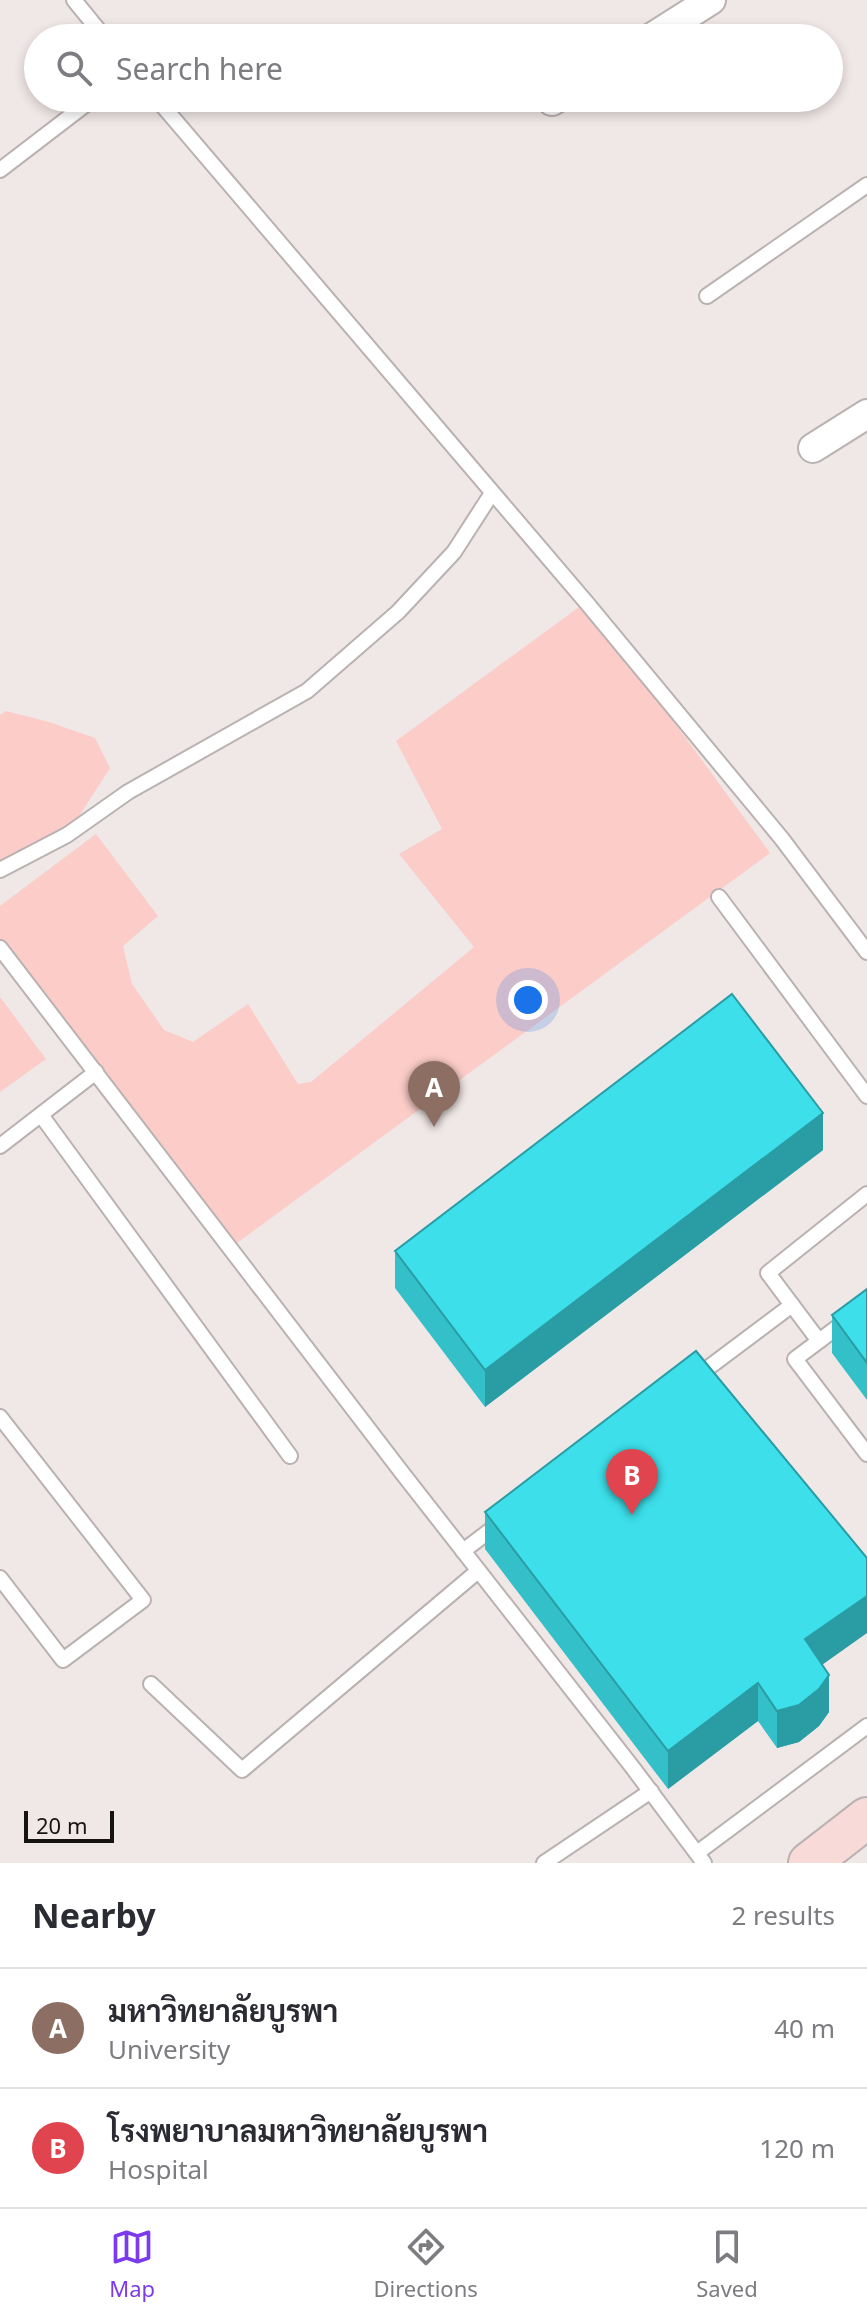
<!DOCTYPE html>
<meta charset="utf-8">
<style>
:root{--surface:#fff;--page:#f7f7f7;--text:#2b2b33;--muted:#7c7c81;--line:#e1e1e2;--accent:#7c3aed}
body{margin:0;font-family:"Noto Sans",Sarabun,sans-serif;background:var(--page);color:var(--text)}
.scale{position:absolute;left:24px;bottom:20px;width:90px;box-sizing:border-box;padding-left:8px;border:4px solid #161413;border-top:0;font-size:22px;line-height:28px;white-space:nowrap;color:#161413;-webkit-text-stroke:6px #f0e8e7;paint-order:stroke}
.you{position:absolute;left:528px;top:1000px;width:28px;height:28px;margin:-20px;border:6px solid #fff;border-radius:50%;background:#1a73e8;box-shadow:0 0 0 12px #1a73e833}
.badge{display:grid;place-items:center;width:52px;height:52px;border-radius:50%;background:var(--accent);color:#fff;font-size:26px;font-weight:700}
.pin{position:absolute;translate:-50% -66px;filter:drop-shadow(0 2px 4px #0008)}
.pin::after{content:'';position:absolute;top:42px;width:28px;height:24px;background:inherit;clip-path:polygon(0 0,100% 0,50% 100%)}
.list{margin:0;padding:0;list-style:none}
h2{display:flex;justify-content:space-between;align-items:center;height:104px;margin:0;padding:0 32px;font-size:34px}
h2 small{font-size:26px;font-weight:400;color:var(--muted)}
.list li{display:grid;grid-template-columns:52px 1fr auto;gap:24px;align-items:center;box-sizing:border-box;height:120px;padding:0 32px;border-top:2px solid var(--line)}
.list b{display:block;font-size:30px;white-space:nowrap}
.list p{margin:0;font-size:26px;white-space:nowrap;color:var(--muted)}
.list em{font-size:26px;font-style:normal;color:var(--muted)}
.icon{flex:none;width:44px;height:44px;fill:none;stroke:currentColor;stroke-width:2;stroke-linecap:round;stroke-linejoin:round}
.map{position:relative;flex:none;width:867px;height:1863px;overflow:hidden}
.search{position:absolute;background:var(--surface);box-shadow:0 4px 12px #0003;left:24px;right:24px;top:24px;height:88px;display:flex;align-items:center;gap:20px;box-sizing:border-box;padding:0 28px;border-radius:44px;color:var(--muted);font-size:30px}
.sheet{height:344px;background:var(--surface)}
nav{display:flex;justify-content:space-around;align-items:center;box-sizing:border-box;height:112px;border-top:2px solid var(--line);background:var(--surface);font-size:22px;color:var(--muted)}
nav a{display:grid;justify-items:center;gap:4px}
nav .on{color:var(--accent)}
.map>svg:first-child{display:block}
.green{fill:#fbccc8}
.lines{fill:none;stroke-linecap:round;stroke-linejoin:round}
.service-casing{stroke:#bab2b1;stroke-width:18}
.minor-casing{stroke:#bab2b1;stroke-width:32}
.secondary-casing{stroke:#bab2b1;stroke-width:44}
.service{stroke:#fff;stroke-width:14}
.minor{stroke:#fff;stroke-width:28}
.secondary{stroke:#f8dad8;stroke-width:40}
.wall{fill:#34c0c9}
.shaded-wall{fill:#2a9ca4}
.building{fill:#3cdfea;stroke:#2a9ca4;stroke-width:2}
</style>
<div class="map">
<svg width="867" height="1863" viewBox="0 0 867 1863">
<rect width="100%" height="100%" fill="#f0e8e7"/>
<!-- green -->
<g class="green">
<polygon points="586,602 770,853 237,1243 0,941 0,906 96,834 158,916 123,946 132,984 164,1030 193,1042 248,1004 298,1084 311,1082 474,947 399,854 442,829 396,741"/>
<polygon points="6,711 49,722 95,738 110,768 67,835 0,870 0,715"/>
<polygon points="0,997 46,1059 0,1092"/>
</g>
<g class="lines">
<!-- service casing -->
<g class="service-casing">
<g id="service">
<polyline points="74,0 105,38"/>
<polyline points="156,98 586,602 782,839 867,952"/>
<polyline points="0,170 94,98"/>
<polyline points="707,296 867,185"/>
<polyline points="0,870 67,835 128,792 307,691 398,612 454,552 492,493"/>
<polyline points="719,897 867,1096"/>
<polyline points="0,948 403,1474 633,1768 704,1863"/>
<polyline points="41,1115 290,1456"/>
<polyline points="0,1146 96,1072"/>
<polyline points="867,1305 795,1359 867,1454"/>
<polyline points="819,1341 768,1273 867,1194"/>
<polyline points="696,1377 792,1305"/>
<polyline points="0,1417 143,1600 63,1660 0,1578"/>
<polyline points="463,1551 500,1523"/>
<polyline points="151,1684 242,1770 478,1571"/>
<polyline points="697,1853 867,1726"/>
<polyline points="544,1863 651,1791"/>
</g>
</g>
<!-- minor casing -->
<g class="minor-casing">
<g id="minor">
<polyline points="651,38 711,0"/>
<polyline points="552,101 557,98"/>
<polyline points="813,448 867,414"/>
</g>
</g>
<!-- secondary casing -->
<g class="secondary-casing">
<polyline id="secondary" points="809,1863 867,1818"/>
</g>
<!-- service -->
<use href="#service" class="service"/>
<!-- minor -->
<use href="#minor" class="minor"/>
<!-- secondary -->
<use href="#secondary" class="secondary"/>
</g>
<!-- wall -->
<g class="wall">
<polygon points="823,1150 485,1407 395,1288 395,1251"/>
<polygon points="867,1289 867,1400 832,1353 832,1315"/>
<polygon points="485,1512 822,1664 829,1712 819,1726 799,1742 777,1748 758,1721 668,1789 485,1549"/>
</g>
<!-- shaded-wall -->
<g class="shaded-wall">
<polygon points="823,1113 823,1150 485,1407 485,1370"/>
<polygon points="867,1596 867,1633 805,1677 805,1639"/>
<polygon points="829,1675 829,1712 819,1726 799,1742 777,1748 777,1711"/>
<polygon points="758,1683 758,1721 668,1789 668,1751"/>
</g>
<!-- building -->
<g class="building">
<polygon points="732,994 823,1113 485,1370 395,1251"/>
<polygon points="867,1289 867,1363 832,1315"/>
<polygon points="696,1351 867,1558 867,1596 805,1639 829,1675 819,1689 799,1705 777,1711 758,1683 668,1751 485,1512"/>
</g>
</svg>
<div class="scale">20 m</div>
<div class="you"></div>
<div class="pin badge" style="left:434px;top:1127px;background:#8d6e63">A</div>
<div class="pin badge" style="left:632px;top:1515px;background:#e0444e">B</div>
<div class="search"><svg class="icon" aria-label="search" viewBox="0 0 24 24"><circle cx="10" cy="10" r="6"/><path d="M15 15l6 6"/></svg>Search here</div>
</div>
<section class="sheet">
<h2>Nearby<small>2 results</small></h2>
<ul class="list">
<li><span class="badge" style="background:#8d6e63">A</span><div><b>มหาวิทยาลัยบูรพา</b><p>University</p></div><em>40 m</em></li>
<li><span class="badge" style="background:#e0444e">B</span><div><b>โรงพยาบาลมหาวิทยาลัยบูรพา</b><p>Hospital</p></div><em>120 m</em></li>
</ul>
</section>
<nav>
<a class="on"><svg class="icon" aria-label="map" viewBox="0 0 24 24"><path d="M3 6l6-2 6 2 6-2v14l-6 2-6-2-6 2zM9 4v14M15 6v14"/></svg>Map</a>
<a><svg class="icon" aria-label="directions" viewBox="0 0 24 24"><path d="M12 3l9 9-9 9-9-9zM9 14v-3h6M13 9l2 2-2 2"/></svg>Directions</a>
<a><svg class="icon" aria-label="saved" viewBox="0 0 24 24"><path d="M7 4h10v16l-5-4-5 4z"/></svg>Saved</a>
</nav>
